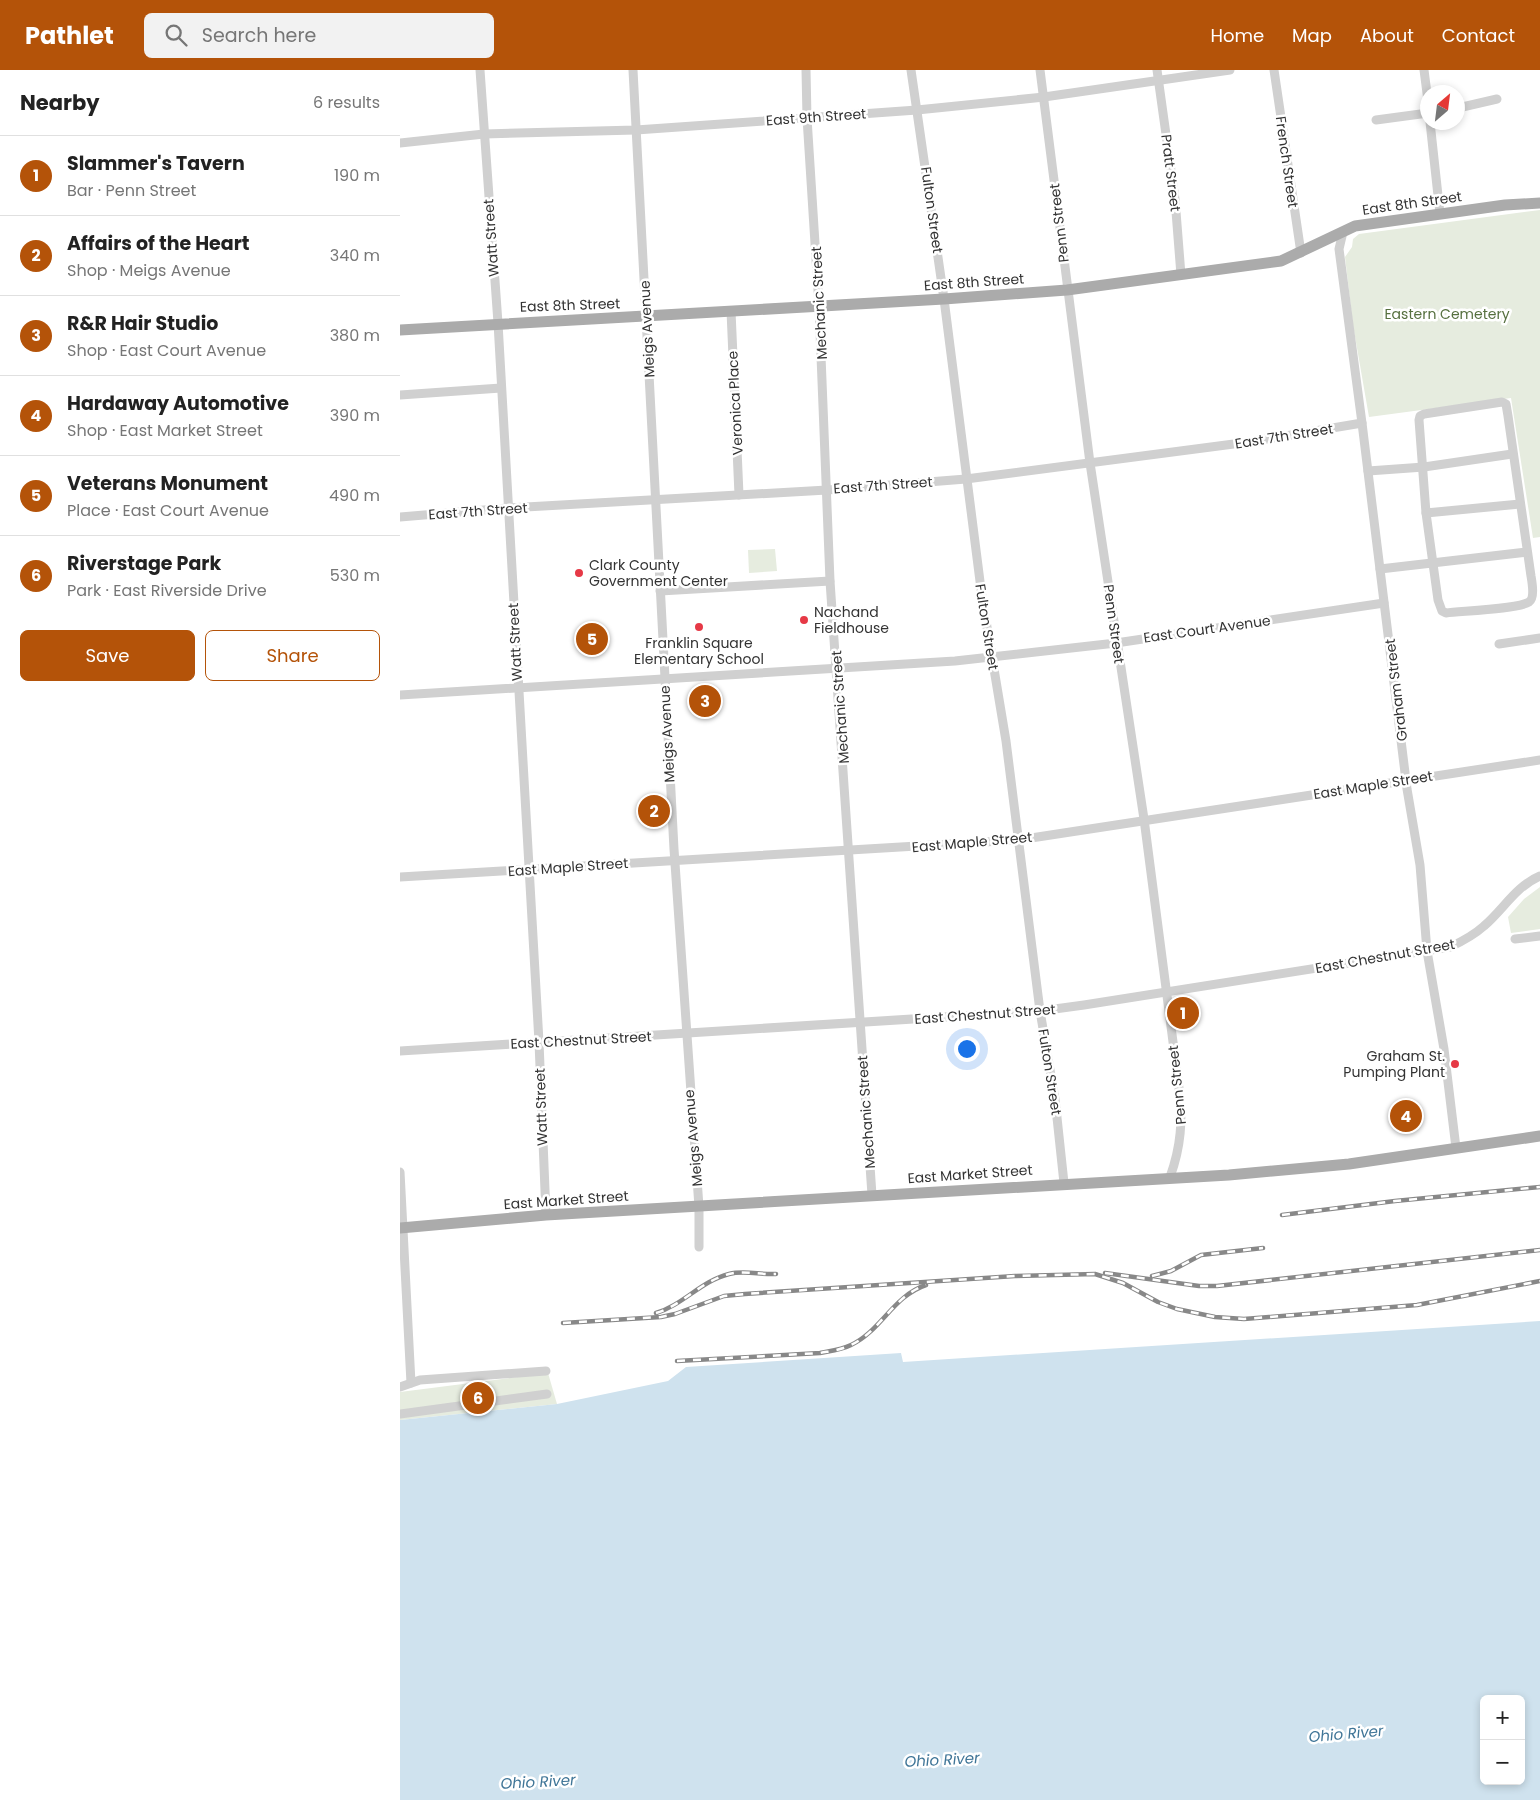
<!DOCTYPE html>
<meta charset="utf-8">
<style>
:root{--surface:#fff;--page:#f2f2f2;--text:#222;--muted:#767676;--line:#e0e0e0;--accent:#b45309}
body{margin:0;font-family:Poppins,sans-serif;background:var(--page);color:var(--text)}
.controls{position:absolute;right:15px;bottom:15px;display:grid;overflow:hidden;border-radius:8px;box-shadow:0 2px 8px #0003}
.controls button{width:45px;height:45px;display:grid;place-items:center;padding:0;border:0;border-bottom:1px solid var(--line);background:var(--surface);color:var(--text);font:25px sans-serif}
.compass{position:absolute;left:1020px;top:15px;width:45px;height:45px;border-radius:50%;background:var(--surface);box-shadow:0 2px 8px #0003;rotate:28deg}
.you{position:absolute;left:566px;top:978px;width:18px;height:18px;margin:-12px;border:4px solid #fff;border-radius:50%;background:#1a73e8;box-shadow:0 0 0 8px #1a73e833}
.badge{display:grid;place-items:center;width:32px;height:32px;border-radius:50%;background:var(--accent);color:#fff;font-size:16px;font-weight:700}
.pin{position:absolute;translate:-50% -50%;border:2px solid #fff;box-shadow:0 1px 5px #0006}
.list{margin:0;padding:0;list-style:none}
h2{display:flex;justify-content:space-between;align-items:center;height:65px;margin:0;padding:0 20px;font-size:21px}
h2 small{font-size:16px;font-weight:400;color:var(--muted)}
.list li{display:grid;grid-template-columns:32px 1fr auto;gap:15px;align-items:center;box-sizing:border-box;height:80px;padding:0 20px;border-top:1px solid var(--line)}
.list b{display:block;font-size:19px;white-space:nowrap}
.list p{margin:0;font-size:16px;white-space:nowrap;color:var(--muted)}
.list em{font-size:16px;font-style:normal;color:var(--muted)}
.actions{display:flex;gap:10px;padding:15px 20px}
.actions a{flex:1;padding:11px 0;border:1px solid var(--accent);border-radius:8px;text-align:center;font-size:18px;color:var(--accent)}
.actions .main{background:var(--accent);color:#fff}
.icon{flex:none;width:28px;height:28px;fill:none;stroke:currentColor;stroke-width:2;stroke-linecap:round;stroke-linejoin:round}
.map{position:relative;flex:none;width:1140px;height:1730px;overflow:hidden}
header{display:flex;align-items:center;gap:30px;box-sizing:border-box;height:70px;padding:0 25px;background:var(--accent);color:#fff}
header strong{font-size:24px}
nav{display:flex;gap:28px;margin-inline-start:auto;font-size:18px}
.search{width:350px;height:45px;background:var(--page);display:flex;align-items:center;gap:12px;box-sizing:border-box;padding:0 18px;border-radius:8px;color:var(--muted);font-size:19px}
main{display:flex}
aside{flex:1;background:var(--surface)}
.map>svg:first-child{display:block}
.green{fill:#e6ecdf}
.water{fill:#cfe2ee;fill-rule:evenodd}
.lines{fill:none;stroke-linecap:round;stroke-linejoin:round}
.minor{stroke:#d0d0d0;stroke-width:9}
.major{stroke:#ababab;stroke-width:11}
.rail-casing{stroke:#888;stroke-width:4.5}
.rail{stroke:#fff;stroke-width:2.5;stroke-dasharray:8;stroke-linecap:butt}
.poi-dot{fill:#e63946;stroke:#fff;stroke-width:2}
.labels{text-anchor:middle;stroke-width:5;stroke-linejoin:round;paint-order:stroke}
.street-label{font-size:14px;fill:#333;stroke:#fff}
.park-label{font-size:14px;fill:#56703f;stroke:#fff}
.poi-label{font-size:14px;fill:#333;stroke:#fff;text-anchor:start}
.water-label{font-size:15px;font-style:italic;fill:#3f7597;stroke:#fff}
</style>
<header>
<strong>Pathlet</strong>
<div class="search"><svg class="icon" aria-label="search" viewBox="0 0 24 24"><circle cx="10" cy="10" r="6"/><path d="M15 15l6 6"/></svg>Search here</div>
<nav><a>Home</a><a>Map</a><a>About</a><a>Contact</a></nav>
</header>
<main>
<aside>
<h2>Nearby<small>6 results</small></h2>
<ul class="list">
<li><span class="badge">1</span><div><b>Slammer's Tavern</b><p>Bar · Penn Street</p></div><em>190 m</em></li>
<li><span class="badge">2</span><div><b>Affairs of the Heart</b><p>Shop · Meigs Avenue</p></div><em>340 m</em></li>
<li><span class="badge">3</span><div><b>R&amp;R Hair Studio</b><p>Shop · East Court Avenue</p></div><em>380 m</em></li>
<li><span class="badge">4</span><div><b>Hardaway Automotive</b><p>Shop · East Market Street</p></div><em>390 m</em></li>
<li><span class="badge">5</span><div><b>Veterans Monument</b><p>Place · East Court Avenue</p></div><em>490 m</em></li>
<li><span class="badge">6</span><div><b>Riverstage Park</b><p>Park · East Riverside Drive</p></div><em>530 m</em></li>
</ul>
<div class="actions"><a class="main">Save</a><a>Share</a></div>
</aside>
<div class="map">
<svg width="1140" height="1730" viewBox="0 0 1140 1730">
<rect width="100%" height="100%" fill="#fff"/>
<!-- green -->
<g class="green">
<polygon points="1140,140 1140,467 1133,468 1111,328 969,347 953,255 945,187 952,177 953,169 959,164"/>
<polygon points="375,479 377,501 349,503 348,480"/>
<polygon points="1140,817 1140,859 1111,863 1108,847 1124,829"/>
<polygon points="148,1303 157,1334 0,1350 0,1322"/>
</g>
<!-- water -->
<path class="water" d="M1140,1251v479h-1140v-380l157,-16 111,-23 18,-14 215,-14 2,9zM1084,1629h37v82h-37z"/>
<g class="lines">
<!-- minor -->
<g class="minor">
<polyline points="80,0 98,253 139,972 146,1145"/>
<polyline points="233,0 274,779 299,1137 299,1177"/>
<polyline points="406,0 407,48 419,236 430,511 472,1125"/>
<polyline points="511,0 544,229 582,527 606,671 640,941 655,1029 664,1113"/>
<path d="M640,0l50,393 54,356 35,269c4,32 2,59 -9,89"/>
<polyline points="757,0 775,129 781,205"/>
<polyline points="874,0 901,183"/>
<polyline points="1024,0 1028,31"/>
<polyline points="1058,38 1097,29"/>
<polyline points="976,50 1028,43"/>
<polyline points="1030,52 1040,144"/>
<polyline points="0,73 84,64 236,60 517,40 644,27 830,0"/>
<polyline points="943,162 939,179 962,353 1007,719 1020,795 1027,881 1044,979 1056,1078"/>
<polyline points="331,241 339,425"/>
<polyline points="0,325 101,318"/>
<path d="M1102,332l4,2 2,12 23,160c1,6 4,22 -2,26 -11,7 -67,9 -83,11l-4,-2 -4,-11 -12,-87 -7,-93 1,-4 4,-2z"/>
<polyline points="968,401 1024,397 1112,384"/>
<polyline points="1026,443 1120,434"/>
<polyline points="0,447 108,438 427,420 566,409 849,372 962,353"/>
<polyline points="980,499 1127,482"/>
<polyline points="260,521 430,511"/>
<polyline points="1099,574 1140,568"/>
<polyline points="0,625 555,591 716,573 984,533"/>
<polyline points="0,807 618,770 1140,690"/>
<polyline points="1115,869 1140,866"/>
<path d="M0,981l640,-40 44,-6 366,-58c13,-6 24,-12 34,-21 19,-16 32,-40 56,-50"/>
<polyline points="0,1102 11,1313"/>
<polyline points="0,1317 20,1310 146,1301"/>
<polyline points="0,1344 147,1324"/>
</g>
<!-- major -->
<g class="major">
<polyline points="0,260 544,229 667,220 881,191 955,156 1105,135 1140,133"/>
<polyline points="0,1158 146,1145 829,1105 949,1094 1140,1066"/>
</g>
<!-- rail casing -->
<g class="rail-casing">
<g id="rail">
<polyline points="882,1145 995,1131 1140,1117"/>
<polyline points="705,1203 799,1216 817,1216 1140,1180"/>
<polyline points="752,1206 771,1201 801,1185 863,1178"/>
<path d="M256,1243c27,-8 45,-32 73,-39 16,-4 31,1 47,0"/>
<polyline points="163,1253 261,1247 275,1244 324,1226 345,1224 615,1206 695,1204 723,1213 758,1232 777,1239 815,1247 844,1249 1017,1235 1140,1211"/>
<path d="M277,1291l143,-8c10,-2 21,-3 31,-8 30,-14 42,-49 75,-60"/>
</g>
</g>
<!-- rail -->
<use href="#rail" class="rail"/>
</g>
<!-- markers -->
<g class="poi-dot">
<circle cx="179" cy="503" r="5"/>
<circle cx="404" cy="550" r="5"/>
<circle cx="299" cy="557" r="5"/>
<circle cx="1055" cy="994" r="5"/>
</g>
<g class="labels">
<!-- street labels -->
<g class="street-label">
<text transform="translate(416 47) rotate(-4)" y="5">East 9th Street</text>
<text transform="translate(887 92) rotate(82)" y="5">French Street</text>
<text transform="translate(771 103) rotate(83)" y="5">Pratt Street</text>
<text transform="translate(1012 133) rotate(-8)" y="5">East 8th Street</text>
<text transform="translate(532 140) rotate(82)" y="5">Fulton Street</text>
<text transform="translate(659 153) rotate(-97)" y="5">Penn Street</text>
<text transform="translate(91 168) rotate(-94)" y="5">Watt Street</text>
<text transform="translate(574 212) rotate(-4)" y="5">East 8th Street</text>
<text transform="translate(419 233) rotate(-93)" y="5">Mechanic Street</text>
<text transform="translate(170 235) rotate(-2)" y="5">East 8th Street</text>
<text transform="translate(247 259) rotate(-93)" y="5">Meigs Avenue</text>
<text transform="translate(335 333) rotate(-93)" y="5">Veronica Place</text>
<text transform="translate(884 366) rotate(-9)" y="5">East 7th Street</text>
<text transform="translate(483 415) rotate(-4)" y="5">East 7th Street</text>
<text transform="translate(78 441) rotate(-4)" y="5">East 7th Street</text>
<text transform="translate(714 554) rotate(82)" y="5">Penn Street</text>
<text transform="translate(587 557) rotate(81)" y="5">Fulton Street</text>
<text transform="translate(807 559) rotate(-8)" y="5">East Court Avenue</text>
<text transform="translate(115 572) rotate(-93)" y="5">Watt Street</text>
<text transform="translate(996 620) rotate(-97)" y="5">Graham Street</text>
<text transform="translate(440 637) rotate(-94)" y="5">Mechanic Street</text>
<text transform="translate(267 664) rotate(-93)" y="5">Meigs Avenue</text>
<text transform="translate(973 715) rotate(-9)" y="5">East Maple Street</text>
<text transform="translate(572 772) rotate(-5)" y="5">East Maple Street</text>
<text transform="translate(168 797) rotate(-4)" y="5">East Maple Street</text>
<text transform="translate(985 886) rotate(-10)" y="5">East Chestnut Street</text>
<text transform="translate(585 944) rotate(-4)" y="5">East Chestnut Street</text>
<text transform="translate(181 970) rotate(-3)" y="5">East Chestnut Street</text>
<text transform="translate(650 1002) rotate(81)" y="5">Fulton Street</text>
<text transform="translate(777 1015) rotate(-96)" y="5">Penn Street</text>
<text transform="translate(141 1037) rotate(-92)" y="5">Watt Street</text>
<text transform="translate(466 1042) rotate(-94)" y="5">Mechanic Street</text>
<text transform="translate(293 1068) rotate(-95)" y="5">Meigs Avenue</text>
<text transform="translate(570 1104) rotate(-4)" y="5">East Market Street</text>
<text transform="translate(166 1130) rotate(-4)" y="5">East Market Street</text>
</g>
<!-- park labels -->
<g class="park-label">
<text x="1047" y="249">Eastern Cemetery</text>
</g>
<!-- poi labels -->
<g class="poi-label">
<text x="189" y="500">Clark County<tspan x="189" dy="16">Government Center</tspan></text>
<text x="414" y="547">Nachand<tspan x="414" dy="16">Fieldhouse</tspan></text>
<text x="299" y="578" text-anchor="middle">Franklin Square<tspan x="299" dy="16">Elementary School</tspan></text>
<text x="1045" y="991" text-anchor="end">Graham St.<tspan x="1045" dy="16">Pumping Plant</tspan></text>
</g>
<!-- water labels -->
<g class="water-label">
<text transform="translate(946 1664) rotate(-5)" y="5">Ohio River</text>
<text transform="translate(542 1690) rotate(-3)" y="5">Ohio River</text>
<text transform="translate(138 1712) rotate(-3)" y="5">Ohio River</text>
</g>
</g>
</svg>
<div class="controls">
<button>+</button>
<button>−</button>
</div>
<svg class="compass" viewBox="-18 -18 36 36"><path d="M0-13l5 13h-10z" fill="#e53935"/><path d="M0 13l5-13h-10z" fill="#767676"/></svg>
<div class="you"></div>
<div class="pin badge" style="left:783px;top:943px">1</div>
<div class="pin badge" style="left:254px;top:741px">2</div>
<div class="pin badge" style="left:305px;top:631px">3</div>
<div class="pin badge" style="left:1006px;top:1046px">4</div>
<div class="pin badge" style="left:192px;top:569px">5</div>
<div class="pin badge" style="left:78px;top:1328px">6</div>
</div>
</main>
